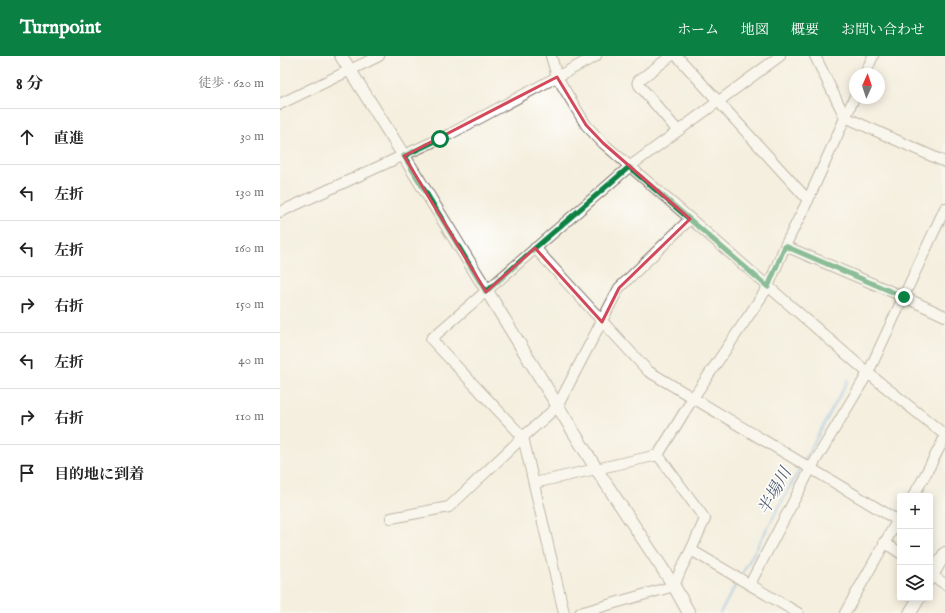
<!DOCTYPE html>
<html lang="ja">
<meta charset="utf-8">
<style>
:root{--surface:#fff;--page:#f6f6f6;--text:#222;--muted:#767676;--line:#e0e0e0;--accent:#0b8043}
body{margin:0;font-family:"IM FELL English","Noto Serif JP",serif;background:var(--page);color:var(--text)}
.controls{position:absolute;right:12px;bottom:12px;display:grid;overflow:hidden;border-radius:4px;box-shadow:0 2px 10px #0003}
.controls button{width:36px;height:36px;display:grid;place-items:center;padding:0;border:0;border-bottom:1px solid var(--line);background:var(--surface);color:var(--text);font:20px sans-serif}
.compass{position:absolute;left:569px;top:12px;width:36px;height:36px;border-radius:50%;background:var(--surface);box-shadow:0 2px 10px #0003;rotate:3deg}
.stop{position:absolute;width:12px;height:12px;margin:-9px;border:3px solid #0b8043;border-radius:50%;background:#fff}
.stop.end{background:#0b8043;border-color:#fff;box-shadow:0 1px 4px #0008}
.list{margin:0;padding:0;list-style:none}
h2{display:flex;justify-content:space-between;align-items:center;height:52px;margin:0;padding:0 16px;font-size:17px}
h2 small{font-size:13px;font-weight:400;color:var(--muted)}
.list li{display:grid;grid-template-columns:26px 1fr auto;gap:12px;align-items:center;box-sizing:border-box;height:56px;padding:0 16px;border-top:1px solid var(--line)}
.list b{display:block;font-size:15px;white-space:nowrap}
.list em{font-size:13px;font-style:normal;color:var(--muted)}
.icon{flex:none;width:22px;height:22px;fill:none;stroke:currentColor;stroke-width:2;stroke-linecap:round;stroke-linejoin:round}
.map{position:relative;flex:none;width:665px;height:557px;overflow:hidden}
header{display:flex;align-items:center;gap:24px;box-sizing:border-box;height:56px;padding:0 20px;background:var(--accent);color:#fff}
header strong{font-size:19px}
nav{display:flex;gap:22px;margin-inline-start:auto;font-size:14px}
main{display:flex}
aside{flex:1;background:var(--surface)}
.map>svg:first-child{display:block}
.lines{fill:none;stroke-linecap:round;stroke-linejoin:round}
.stream{stroke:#72a9e0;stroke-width:2.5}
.minor-casing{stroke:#7c6f61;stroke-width:12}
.tertiary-casing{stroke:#7c6f61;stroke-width:14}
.minor{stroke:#fff;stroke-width:10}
.tertiary{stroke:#fff;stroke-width:12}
.route{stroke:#0b8043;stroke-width:5}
.marked{fill:none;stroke:#d1495b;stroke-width:3;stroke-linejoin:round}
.labels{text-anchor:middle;stroke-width:3;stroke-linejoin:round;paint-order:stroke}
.water-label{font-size:17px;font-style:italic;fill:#515d6c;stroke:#fff}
</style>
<header>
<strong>Turnpoint</strong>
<nav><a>ホーム</a><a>地図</a><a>概要</a><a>お問い合わせ</a></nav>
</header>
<main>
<aside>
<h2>8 分<small>徒歩 · 620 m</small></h2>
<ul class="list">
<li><svg class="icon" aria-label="ahead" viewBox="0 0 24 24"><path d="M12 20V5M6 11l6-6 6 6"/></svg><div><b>直進</b></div><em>30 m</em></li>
<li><svg class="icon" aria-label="left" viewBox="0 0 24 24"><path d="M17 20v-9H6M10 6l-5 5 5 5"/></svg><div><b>左折</b></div><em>130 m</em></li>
<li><svg class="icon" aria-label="left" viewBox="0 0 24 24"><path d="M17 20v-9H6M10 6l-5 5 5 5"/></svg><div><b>左折</b></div><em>160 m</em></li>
<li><svg class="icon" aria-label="right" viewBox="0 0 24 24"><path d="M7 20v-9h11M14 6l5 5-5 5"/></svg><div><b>右折</b></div><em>150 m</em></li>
<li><svg class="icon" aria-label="left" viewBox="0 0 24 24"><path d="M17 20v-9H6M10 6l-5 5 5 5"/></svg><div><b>左折</b></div><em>40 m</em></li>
<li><svg class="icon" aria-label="right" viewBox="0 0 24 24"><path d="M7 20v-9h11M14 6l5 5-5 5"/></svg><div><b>右折</b></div><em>110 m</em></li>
<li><svg class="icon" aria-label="arrive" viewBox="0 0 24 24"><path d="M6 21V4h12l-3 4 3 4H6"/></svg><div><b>目的地に到着</b></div></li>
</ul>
</aside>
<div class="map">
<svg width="665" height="557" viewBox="0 0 665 557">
<rect width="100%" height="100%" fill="#fff"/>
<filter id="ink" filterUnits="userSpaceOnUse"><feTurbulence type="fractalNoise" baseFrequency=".025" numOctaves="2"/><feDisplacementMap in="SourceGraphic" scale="8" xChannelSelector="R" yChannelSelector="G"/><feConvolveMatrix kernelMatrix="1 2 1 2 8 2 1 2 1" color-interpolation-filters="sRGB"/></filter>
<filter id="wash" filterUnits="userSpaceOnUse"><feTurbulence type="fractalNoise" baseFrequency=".012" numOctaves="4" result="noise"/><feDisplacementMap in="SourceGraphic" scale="16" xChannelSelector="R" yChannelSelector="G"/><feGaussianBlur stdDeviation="0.9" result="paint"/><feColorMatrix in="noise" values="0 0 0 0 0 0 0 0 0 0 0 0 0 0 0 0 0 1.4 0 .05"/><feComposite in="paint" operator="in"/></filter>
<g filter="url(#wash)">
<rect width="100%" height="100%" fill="#f4efde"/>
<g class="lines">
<!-- stream -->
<g class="stream">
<polyline points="524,405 568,324"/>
<polyline points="461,520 522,409"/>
<polyline points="440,557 458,525"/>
</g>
</g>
</g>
<g filter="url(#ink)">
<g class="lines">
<!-- minor casing -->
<g class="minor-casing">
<g id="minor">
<polyline points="271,0 277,21 306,69 323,87 588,317 665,379"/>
<polyline points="391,0 358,25 359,29 398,75"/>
<polyline points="397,0 528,144"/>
<polyline points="535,0 565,61 665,106"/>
<polyline points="585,18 593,0"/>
<polyline points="0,48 99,0"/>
<polyline points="0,156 170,78 316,0"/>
<polyline points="505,190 624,241 665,260"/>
<polyline points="255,192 368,315 617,464"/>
<polyline points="254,427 378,399 413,342 488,231 505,190 528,144 575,40"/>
<polyline points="633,440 642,425 665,381"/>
<polyline points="111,462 169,451 243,381 277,351 339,232 410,163"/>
<polyline points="604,486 620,497"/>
<polyline points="411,494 518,557"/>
<polyline points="650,518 665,528"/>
<polyline points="470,528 531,412 588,317 665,152"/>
<polyline points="284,557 243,381 151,283 349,111 500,0"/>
<polyline points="300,557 394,530 401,513 411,494 425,463 378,399"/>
<polyline points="565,557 620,460"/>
</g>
</g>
<!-- tertiary casing -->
<g class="tertiary-casing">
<g id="tertiary">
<polyline points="61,0 124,100 317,414 394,530 409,557"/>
<polyline points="650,523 665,497"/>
<polyline points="630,557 639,542"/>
</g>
</g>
<!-- minor -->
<use href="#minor" class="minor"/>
<!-- tertiary -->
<use href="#tertiary" class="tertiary"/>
</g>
</g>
<g class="lines" filter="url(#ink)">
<!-- route -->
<polyline class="route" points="160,83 124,100 206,236 255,192 349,111 488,231 505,190 624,241"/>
</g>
<!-- marked area -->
<path d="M0 0H665V557H0ZM277,21l29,48 17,18 87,76 -71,69 -17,34 -67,-74 -49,44 -82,-136z" fill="#f4efde" fill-opacity=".55" fill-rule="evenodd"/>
<path class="marked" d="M277,21l29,48 17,18 87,76 -71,69 -17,34 -67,-74 -49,44 -82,-136z"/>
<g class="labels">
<!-- water labels -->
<g class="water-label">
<text transform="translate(494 435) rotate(-61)" y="6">半場川</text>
</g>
</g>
</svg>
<div class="controls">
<button>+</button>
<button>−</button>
<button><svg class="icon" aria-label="layers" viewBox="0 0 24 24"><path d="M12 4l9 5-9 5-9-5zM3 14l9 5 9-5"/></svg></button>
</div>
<svg class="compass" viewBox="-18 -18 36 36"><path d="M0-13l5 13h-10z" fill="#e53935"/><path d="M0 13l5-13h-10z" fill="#767676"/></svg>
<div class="stop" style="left:160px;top:83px"></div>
<div class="stop end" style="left:624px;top:241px"></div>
</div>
</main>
